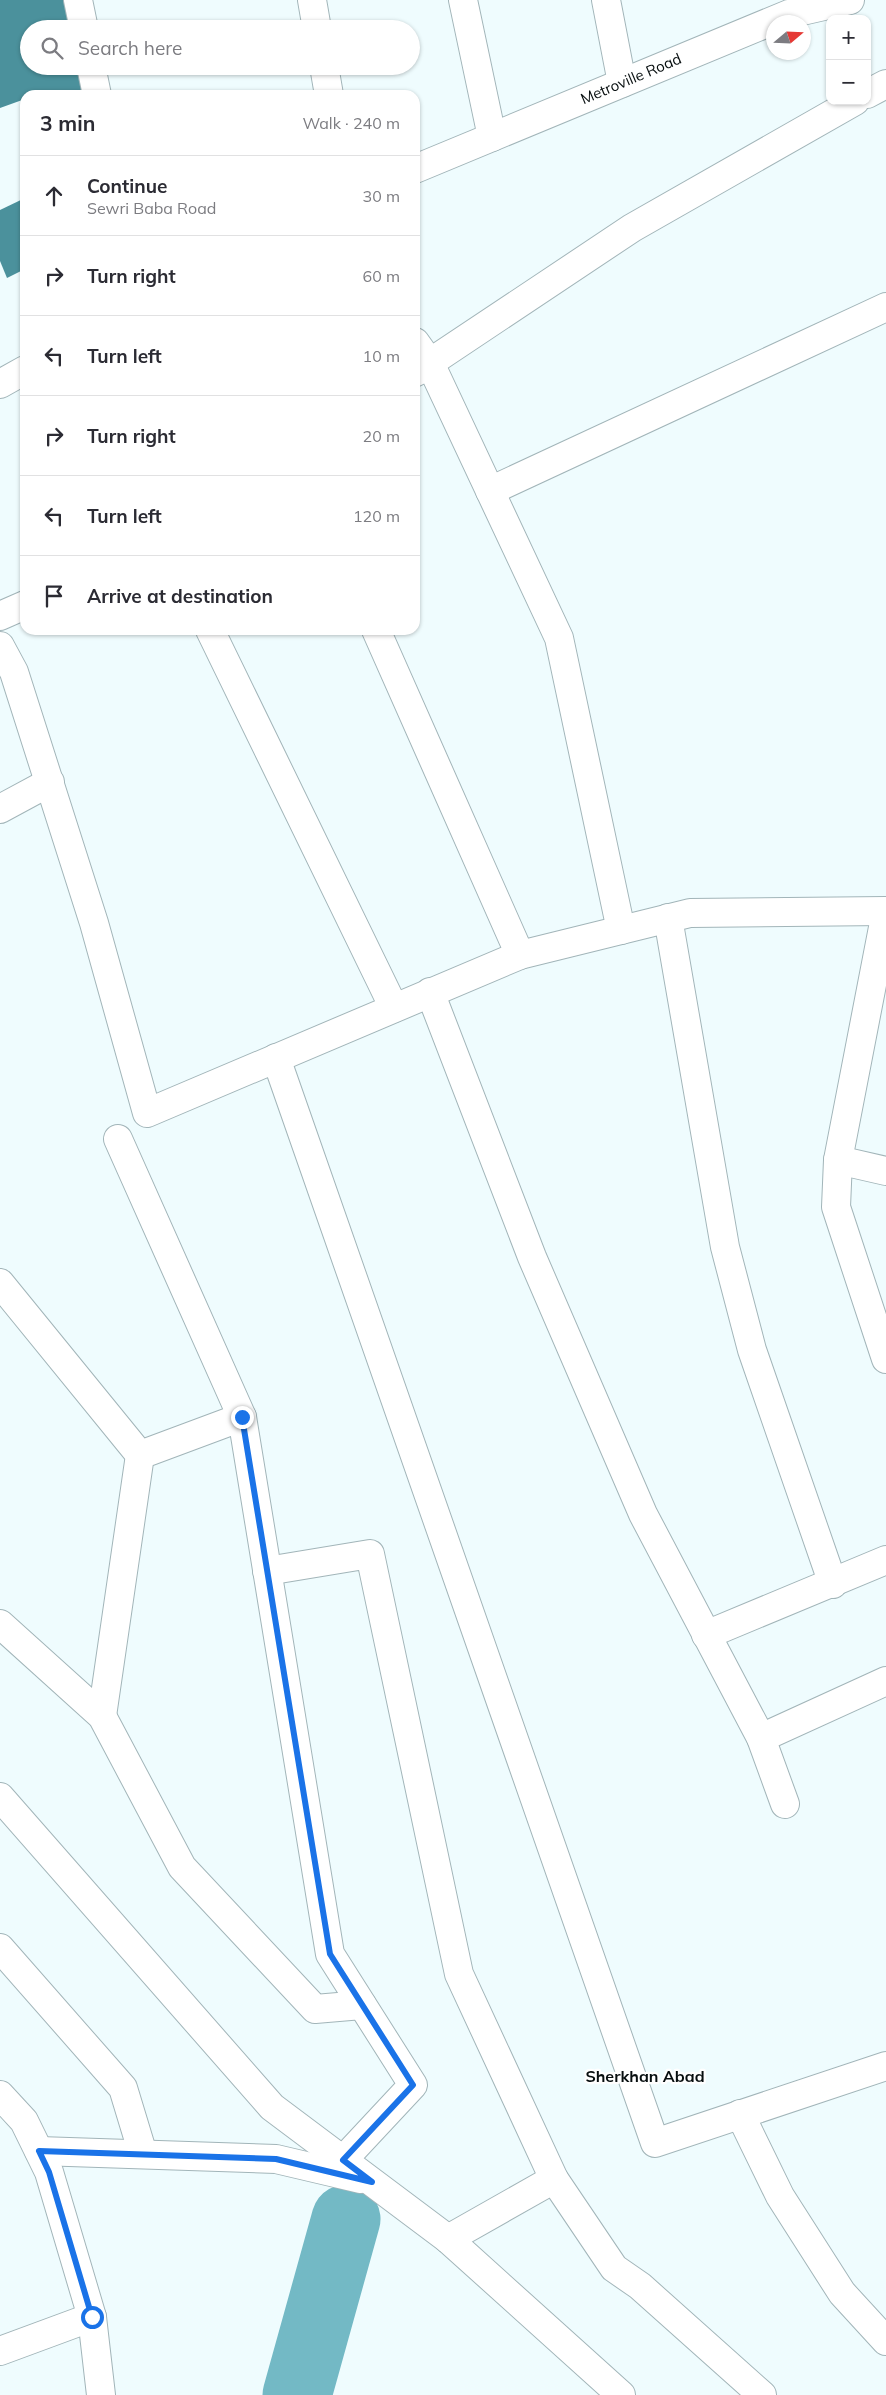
<!DOCTYPE html>
<meta charset="utf-8">
<style>
:root{--surface:#fff;--page:#f7f7f7;--text:#2b2b33;--muted:#7c7c81;--line:#e1e1e2}
body{margin:0;font-family:Mulish,sans-serif;background:var(--page);color:var(--text)}
.controls{position:absolute;right:15px;top:15px;display:grid;overflow:hidden;border-radius:10px;box-shadow:0 1px 4px #0004}
.controls button{width:45px;height:45px;display:grid;place-items:center;padding:0;border:0;border-bottom:1px solid var(--line);background:var(--surface);color:var(--text);font:25px sans-serif}
.compass{position:absolute;left:766px;top:15px;width:45px;height:45px;border-radius:50%;background:var(--surface);box-shadow:0 1px 4px #0004;rotate:71deg}
.stop{position:absolute;width:15px;height:15px;margin:-11px;border:4px solid #1a73e8;border-radius:50%;background:#fff}
.stop.end{background:#1a73e8;border-color:#fff;box-shadow:0 1px 5px #0008}
.list{margin:0;padding:0;list-style:none}
h2{display:flex;justify-content:space-between;align-items:center;height:65px;margin:0;padding:0 20px;font-size:21px}
h2 small{font-size:16px;font-weight:400;color:var(--muted)}
.list li{display:grid;grid-template-columns:32px 1fr auto;gap:15px;align-items:center;box-sizing:border-box;height:80px;padding:0 20px;border-top:1px solid var(--line)}
.list b{display:block;font-size:19px;white-space:nowrap}
.list p{margin:0;font-size:16px;white-space:nowrap;color:var(--muted)}
.list em{font-size:16px;font-style:normal;color:var(--muted)}
.icon{flex:none;width:28px;height:28px;fill:none;stroke:currentColor;stroke-width:2;stroke-linecap:round;stroke-linejoin:round}
.map{position:relative;flex:none;width:886px;height:2395px;overflow:hidden}
.search{position:absolute;background:var(--surface);box-shadow:0 1px 4px #0004;left:20px;top:20px;width:400px;height:55px;display:flex;align-items:center;gap:12px;box-sizing:border-box;padding:0 18px;border-radius:28px;color:var(--muted);font-size:19px}
.panel{position:absolute;background:var(--surface);box-shadow:0 1px 4px #0004;left:20px;top:90px;width:400px;height:545px;border-radius:15px}
.map>svg:first-child{display:block}
.lines{fill:none;stroke-linecap:round;stroke-linejoin:round}
.river{stroke:#73b9c5;stroke-width:69}
.building{fill:#4b919c}
.minor-casing{stroke:#a2b5b9;stroke-width:30}
.major-casing{stroke:#a2b5b9;stroke-width:30}
.minor{stroke:#fff;stroke-width:28}
.major{stroke:#fff;stroke-width:28}
.route{stroke:#1a73e8;stroke-width:6}
.labels{text-anchor:middle;stroke-width:4.5;stroke-linejoin:round;paint-order:stroke}
.street-label{font-size:15px;fill:#070e0f;stroke:#fff}
.neighbourhood-label{font-size:16px;font-weight:bold;fill:#070e0f;stroke:#fff}
</style>
<div class="map">
<svg width="886" height="2395" viewBox="0 0 886 2395">
<rect width="100%" height="100%" fill="#effcfe"/>
<g class="lines">
<!-- river -->
<polyline class="river" points="297,2395 346,2219"/>
</g>
<!-- building -->
<g class="building">
<polygon points="0,0 68,0 74,29 29,29 29,66 82,66 89,95 25,95 25,99 0,108"/>
<polygon points="25,198 25,269 7,278 0,261 0,210"/>
</g>
<g class="lines">
<!-- minor casing -->
<g class="minor-casing">
<g id="minor">
<polyline points="78,0 84,29"/>
<polyline points="312,0 317,29"/>
<polyline points="463,0 492,137"/>
<polyline points="606,0 622,83"/>
<polyline points="91,66 97,95"/>
<polyline points="324,66 329,95"/>
<polyline points="867,94 886,84"/>
<polyline points="415,342 430,363 559,638 621,930"/>
<polyline points="416,372 632,228 855,101"/>
<polyline points="490,491 886,307"/>
<polyline points="0,616 25,605"/>
<polyline points="210,630 394,1008"/>
<polyline points="376,630 520,955"/>
<polyline points="0,646 14,672 94,923 147,1113 520,955 690,913 886,911"/>
<polyline points="0,809 50,782"/>
<polyline points="886,912 838,1160 836,1207 886,1359"/>
<polyline points="668,918 725,1247 752,1350 833,1584"/>
<polyline points="430,992 532,1257 643,1514 761,1738 785,1804"/>
<polyline points="276,1058 655,2143 886,2066"/>
<polyline points="118,1139 242,1417 330,1954 413,2085 343,2160"/>
<polyline points="838,1160 886,1171"/>
<polyline points="0,1283 140,1455 242,1417"/>
<polyline points="267,1571 370,1554 459,1974 554,2179 614,2268 640,2286 762,2395"/>
<polyline points="0,1624 102,1716 182,1867 315,2009 362,2005"/>
<polyline points="706,1635 886,1560"/>
<polyline points="102,1716 140,1455"/>
<polyline points="761,1738 886,1681"/>
<polyline points="0,1797 272,2107 448,2239 621,2395"/>
<polyline points="0,1948 123,2088 143,2154"/>
<polyline points="0,2095 24,2121 49,2172 92,2317 101,2395"/>
<polyline points="740,2114 780,2196 842,2293 886,2341"/>
<polyline points="39,2151 276,2159 361,2179"/>
<polyline points="448,2239 554,2179"/>
<polyline points="0,2351 92,2317"/>
</g>
</g>
<!-- major casing -->
<g class="major-casing">
<g id="major">
<polyline points="415,169 789,14 850,0"/>
<polyline points="0,384 25,370"/>
</g>
</g>
<!-- minor -->
<use href="#minor" class="minor"/>
<!-- major -->
<use href="#major" class="major"/>
</g>
<g class="lines">
<!-- route -->
<polyline class="route" points="92,2317 49,2172 39,2151 276,2159 372,2182 343,2160 413,2085 330,1954 242,1417"/>
</g>
<g class="labels">
<!-- street labels -->
<g class="street-label">
<text transform="translate(631 79) rotate(-23)" y="5">Metroville Road</text>
</g>
<!-- neighbourhood labels -->
<g class="neighbourhood-label">
<text x="645" y="2082">Sherkhan Abad</text>
</g>
</g>
</svg>
<div class="controls">
<button>+</button>
<button>−</button>
</div>
<svg class="compass" viewBox="-18 -18 36 36"><path d="M0-13l5 13h-10z" fill="#e53935"/><path d="M0 13l5-13h-10z" fill="#7c7c81"/></svg>
<div class="stop" style="left:92px;top:2317px"></div>
<div class="stop end" style="left:242px;top:1417px"></div>
<div class="search"><svg class="icon" aria-label="search" viewBox="0 0 24 24"><circle cx="10" cy="10" r="6"/><path d="M15 15l6 6"/></svg>Search here</div>
<section class="panel">
<h2>3 min<small>Walk · 240 m</small></h2>
<ul class="list">
<li><svg class="icon" aria-label="ahead" viewBox="0 0 24 24"><path d="M12 20V5M6 11l6-6 6 6"/></svg><div><b>Continue</b><p>Sewri Baba Road</p></div><em>30 m</em></li>
<li><svg class="icon" aria-label="right" viewBox="0 0 24 24"><path d="M7 20v-9h11M14 6l5 5-5 5"/></svg><div><b>Turn right</b></div><em>60 m</em></li>
<li><svg class="icon" aria-label="left" viewBox="0 0 24 24"><path d="M17 20v-9H6M10 6l-5 5 5 5"/></svg><div><b>Turn left</b></div><em>10 m</em></li>
<li><svg class="icon" aria-label="right" viewBox="0 0 24 24"><path d="M7 20v-9h11M14 6l5 5-5 5"/></svg><div><b>Turn right</b></div><em>20 m</em></li>
<li><svg class="icon" aria-label="left" viewBox="0 0 24 24"><path d="M17 20v-9H6M10 6l-5 5 5 5"/></svg><div><b>Turn left</b></div><em>120 m</em></li>
<li><svg class="icon" aria-label="arrive" viewBox="0 0 24 24"><path d="M6 21V4h12l-3 4 3 4H6"/></svg><div><b>Arrive at destination</b></div></li>
</ul>
</section>
</div>
